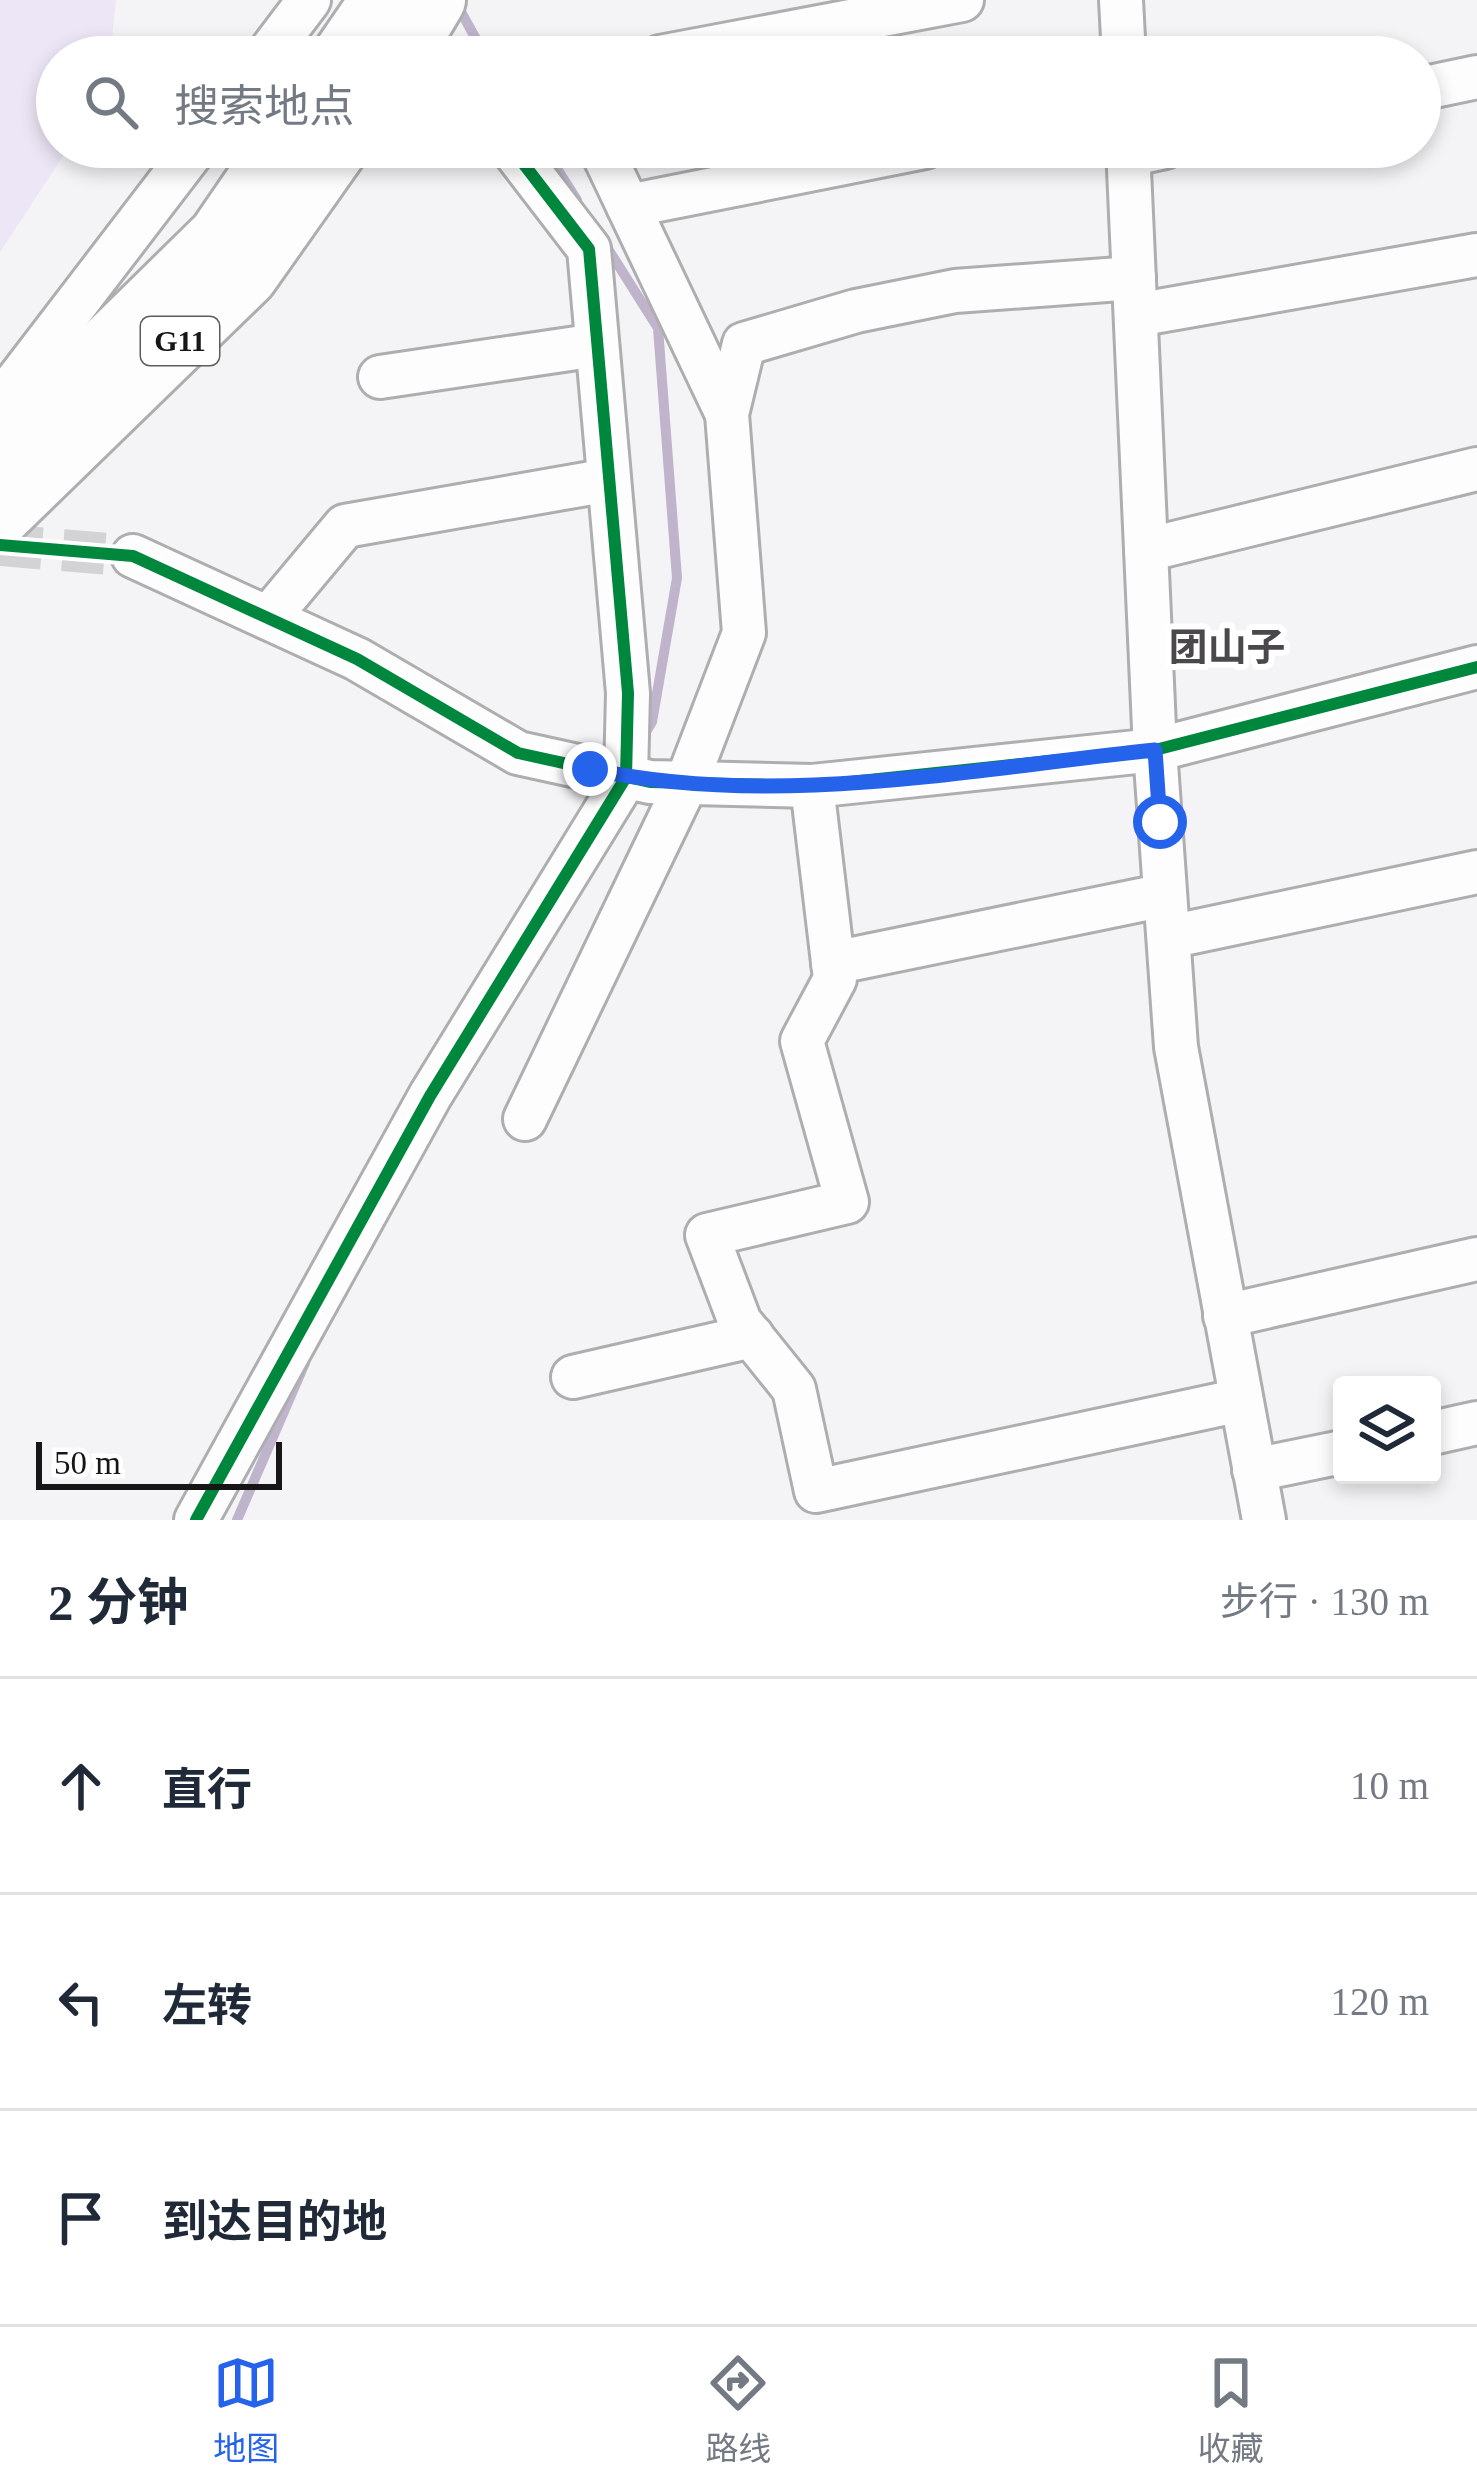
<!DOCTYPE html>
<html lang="zh">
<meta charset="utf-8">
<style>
:root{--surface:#fff;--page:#f2f2f3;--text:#1f2937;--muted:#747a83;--line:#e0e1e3;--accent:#2563eb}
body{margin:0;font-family:"Times New Roman","Noto Sans SC",serif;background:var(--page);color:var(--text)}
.controls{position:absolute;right:36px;bottom:36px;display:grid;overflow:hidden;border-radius:12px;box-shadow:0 6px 18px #0003}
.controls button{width:108px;height:108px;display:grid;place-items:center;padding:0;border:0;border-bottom:3px solid var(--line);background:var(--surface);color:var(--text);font:60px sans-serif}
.scale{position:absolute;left:36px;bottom:30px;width:246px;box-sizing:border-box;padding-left:12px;border:6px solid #161617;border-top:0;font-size:33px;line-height:42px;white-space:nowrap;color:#161617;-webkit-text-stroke:9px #fff;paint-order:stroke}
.stop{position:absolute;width:36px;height:36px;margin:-27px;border:9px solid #2563eb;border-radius:50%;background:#fff}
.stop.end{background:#2563eb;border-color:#fff;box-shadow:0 3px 12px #0008}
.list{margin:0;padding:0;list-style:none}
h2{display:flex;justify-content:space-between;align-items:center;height:156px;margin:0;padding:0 48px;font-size:51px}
h2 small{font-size:39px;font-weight:400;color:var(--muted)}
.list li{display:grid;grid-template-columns:78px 1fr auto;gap:36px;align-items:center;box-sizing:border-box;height:216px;padding:0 48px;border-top:3px solid var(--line)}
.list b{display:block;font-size:45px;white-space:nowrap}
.list em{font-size:39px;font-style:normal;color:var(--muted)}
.icon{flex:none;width:66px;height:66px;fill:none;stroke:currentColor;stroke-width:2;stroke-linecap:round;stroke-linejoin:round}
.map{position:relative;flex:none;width:1477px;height:1520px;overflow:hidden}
.search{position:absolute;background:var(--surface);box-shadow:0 6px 18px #0003;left:36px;right:36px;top:36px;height:132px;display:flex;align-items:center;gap:30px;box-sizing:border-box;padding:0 42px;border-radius:66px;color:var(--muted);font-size:45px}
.sheet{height:804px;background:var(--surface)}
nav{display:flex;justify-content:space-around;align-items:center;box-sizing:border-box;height:168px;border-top:3px solid var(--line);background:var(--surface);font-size:33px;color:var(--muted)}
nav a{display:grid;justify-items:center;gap:6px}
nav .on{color:var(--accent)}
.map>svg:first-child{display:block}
.green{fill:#ede6f6}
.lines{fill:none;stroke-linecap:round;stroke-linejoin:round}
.stream{stroke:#bfb4cb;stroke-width:10}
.minor-tunnel{stroke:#d3d2d4;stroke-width:42;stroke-dasharray:42 21;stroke-linecap:butt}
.minor-casing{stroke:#aeadaf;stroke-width:48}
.highway-casing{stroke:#aeadaf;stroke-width:66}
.minor{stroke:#fdfdfe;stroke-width:42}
.highway{stroke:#fdfdfe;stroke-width:60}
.cycleway-casing{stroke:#fff;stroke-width:20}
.cycleway{stroke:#00873e;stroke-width:12}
.route{stroke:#2563eb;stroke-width:15}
.labels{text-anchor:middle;stroke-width:12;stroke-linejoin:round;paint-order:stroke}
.shield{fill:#fff;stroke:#5c5c5d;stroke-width:3}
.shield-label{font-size:30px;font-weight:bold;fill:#161617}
.quarter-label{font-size:39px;font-weight:bold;fill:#4a484b;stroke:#fff}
</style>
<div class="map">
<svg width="1477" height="1520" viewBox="0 0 1477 1520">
<rect width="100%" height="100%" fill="#f4f3f5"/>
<!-- green -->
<polygon class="green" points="0,0 116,0 110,57 57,57 57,147 69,147 0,252"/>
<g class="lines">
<!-- stream -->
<g class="stream">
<polyline points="456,3 486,57"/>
<polyline points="543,147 577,200"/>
<polyline points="603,241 658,328 677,578 652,722 641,740"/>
<polyline points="237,1520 305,1363"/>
</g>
<!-- minor-tunnel -->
<polyline class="minor-tunnel" points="0,545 133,556"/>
<!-- minor casing -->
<g class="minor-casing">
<g id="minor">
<polyline points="1121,0 1124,57"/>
<polyline points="266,57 309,0"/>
<polyline points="660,57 962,0"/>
<polyline points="1420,89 1477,77"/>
<polyline points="600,147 727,414"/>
<polyline points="1128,147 1155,750 1176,1047 1264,1520"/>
<polyline points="1128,155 1165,147"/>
<polyline points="628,206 925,147"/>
<polyline points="1136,315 1477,255"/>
<polyline points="380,377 597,345"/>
<polyline points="0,403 196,147"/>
<polyline points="1146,550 1477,469"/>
<polyline points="133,556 357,659 518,753 650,782 812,786 1155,750 1477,667"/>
<polyline points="268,618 345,526 609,480"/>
<polyline points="812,786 835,979 802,1041 847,1202 707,1235 740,1322 794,1389 816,1491 1241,1400"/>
<polyline points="1169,937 1477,872"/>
<polyline points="833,963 1165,895"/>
<polyline points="525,1119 686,784 744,633 727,414 744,344 856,311 955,291 1134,278"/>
<polyline points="1225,1316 1477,1259"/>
<polyline points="573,1377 752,1336"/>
<polyline points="1432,1433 1477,1423"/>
<polyline points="1254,1470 1342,1452"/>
<polyline points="196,1520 430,1096 626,777 628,693 589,249 513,150"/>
</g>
</g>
<!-- highway casing -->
<g class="highway-casing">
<g id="highway">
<polyline points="342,57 381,0"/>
<polyline points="401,57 435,0"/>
<polyline points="0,451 219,236 280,147"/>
<polyline points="0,516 247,276 338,147"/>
</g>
</g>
<!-- minor -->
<use href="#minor" class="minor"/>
<!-- highway -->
<use href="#highway" class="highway"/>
<!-- cycleway casing -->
<g class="cycleway-casing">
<g id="cycleway">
<polyline points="0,545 133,556 357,659 518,753 650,782 812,786 1155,750 1477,667"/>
<polyline points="196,1520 430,1096 626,777 628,693 589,249 513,150"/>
</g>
</g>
<!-- cycleway -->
<use href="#cycleway" class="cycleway"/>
</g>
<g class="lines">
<!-- route -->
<path class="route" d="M590,769c185,40 379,0 565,-19l5,72"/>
</g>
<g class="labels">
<!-- shield labels -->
<rect class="shield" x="141" y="317" width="78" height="48" rx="9"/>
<g class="shield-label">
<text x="180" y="351">G11</text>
</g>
<!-- quarter labels -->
<g class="quarter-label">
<text x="1227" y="661">团山子</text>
</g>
</g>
</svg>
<div class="controls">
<button><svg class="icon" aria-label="layers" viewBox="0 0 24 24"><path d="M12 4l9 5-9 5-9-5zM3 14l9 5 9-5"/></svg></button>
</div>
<div class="scale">50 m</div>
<div class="stop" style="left:1160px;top:822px"></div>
<div class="stop end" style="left:590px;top:769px"></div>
<div class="search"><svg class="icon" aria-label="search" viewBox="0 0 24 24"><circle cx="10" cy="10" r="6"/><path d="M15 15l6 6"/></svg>搜索地点</div>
</div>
<section class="sheet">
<h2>2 分钟<small>步行 · 130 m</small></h2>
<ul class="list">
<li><svg class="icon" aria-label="ahead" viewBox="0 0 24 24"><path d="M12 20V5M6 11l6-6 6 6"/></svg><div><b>直行</b></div><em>10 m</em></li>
<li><svg class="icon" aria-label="left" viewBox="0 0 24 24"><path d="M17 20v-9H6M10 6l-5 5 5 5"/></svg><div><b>左转</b></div><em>120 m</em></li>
<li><svg class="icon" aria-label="arrive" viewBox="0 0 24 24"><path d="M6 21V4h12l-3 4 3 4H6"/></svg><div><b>到达目的地</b></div></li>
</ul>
</section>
<nav>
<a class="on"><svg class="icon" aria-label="map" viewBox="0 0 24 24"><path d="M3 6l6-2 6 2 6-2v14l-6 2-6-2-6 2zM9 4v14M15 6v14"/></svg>地图</a>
<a><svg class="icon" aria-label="directions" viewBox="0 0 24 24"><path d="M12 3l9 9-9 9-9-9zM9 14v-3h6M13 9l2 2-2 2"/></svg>路线</a>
<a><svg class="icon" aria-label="saved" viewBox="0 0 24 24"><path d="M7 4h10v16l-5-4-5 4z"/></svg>收藏</a>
</nav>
